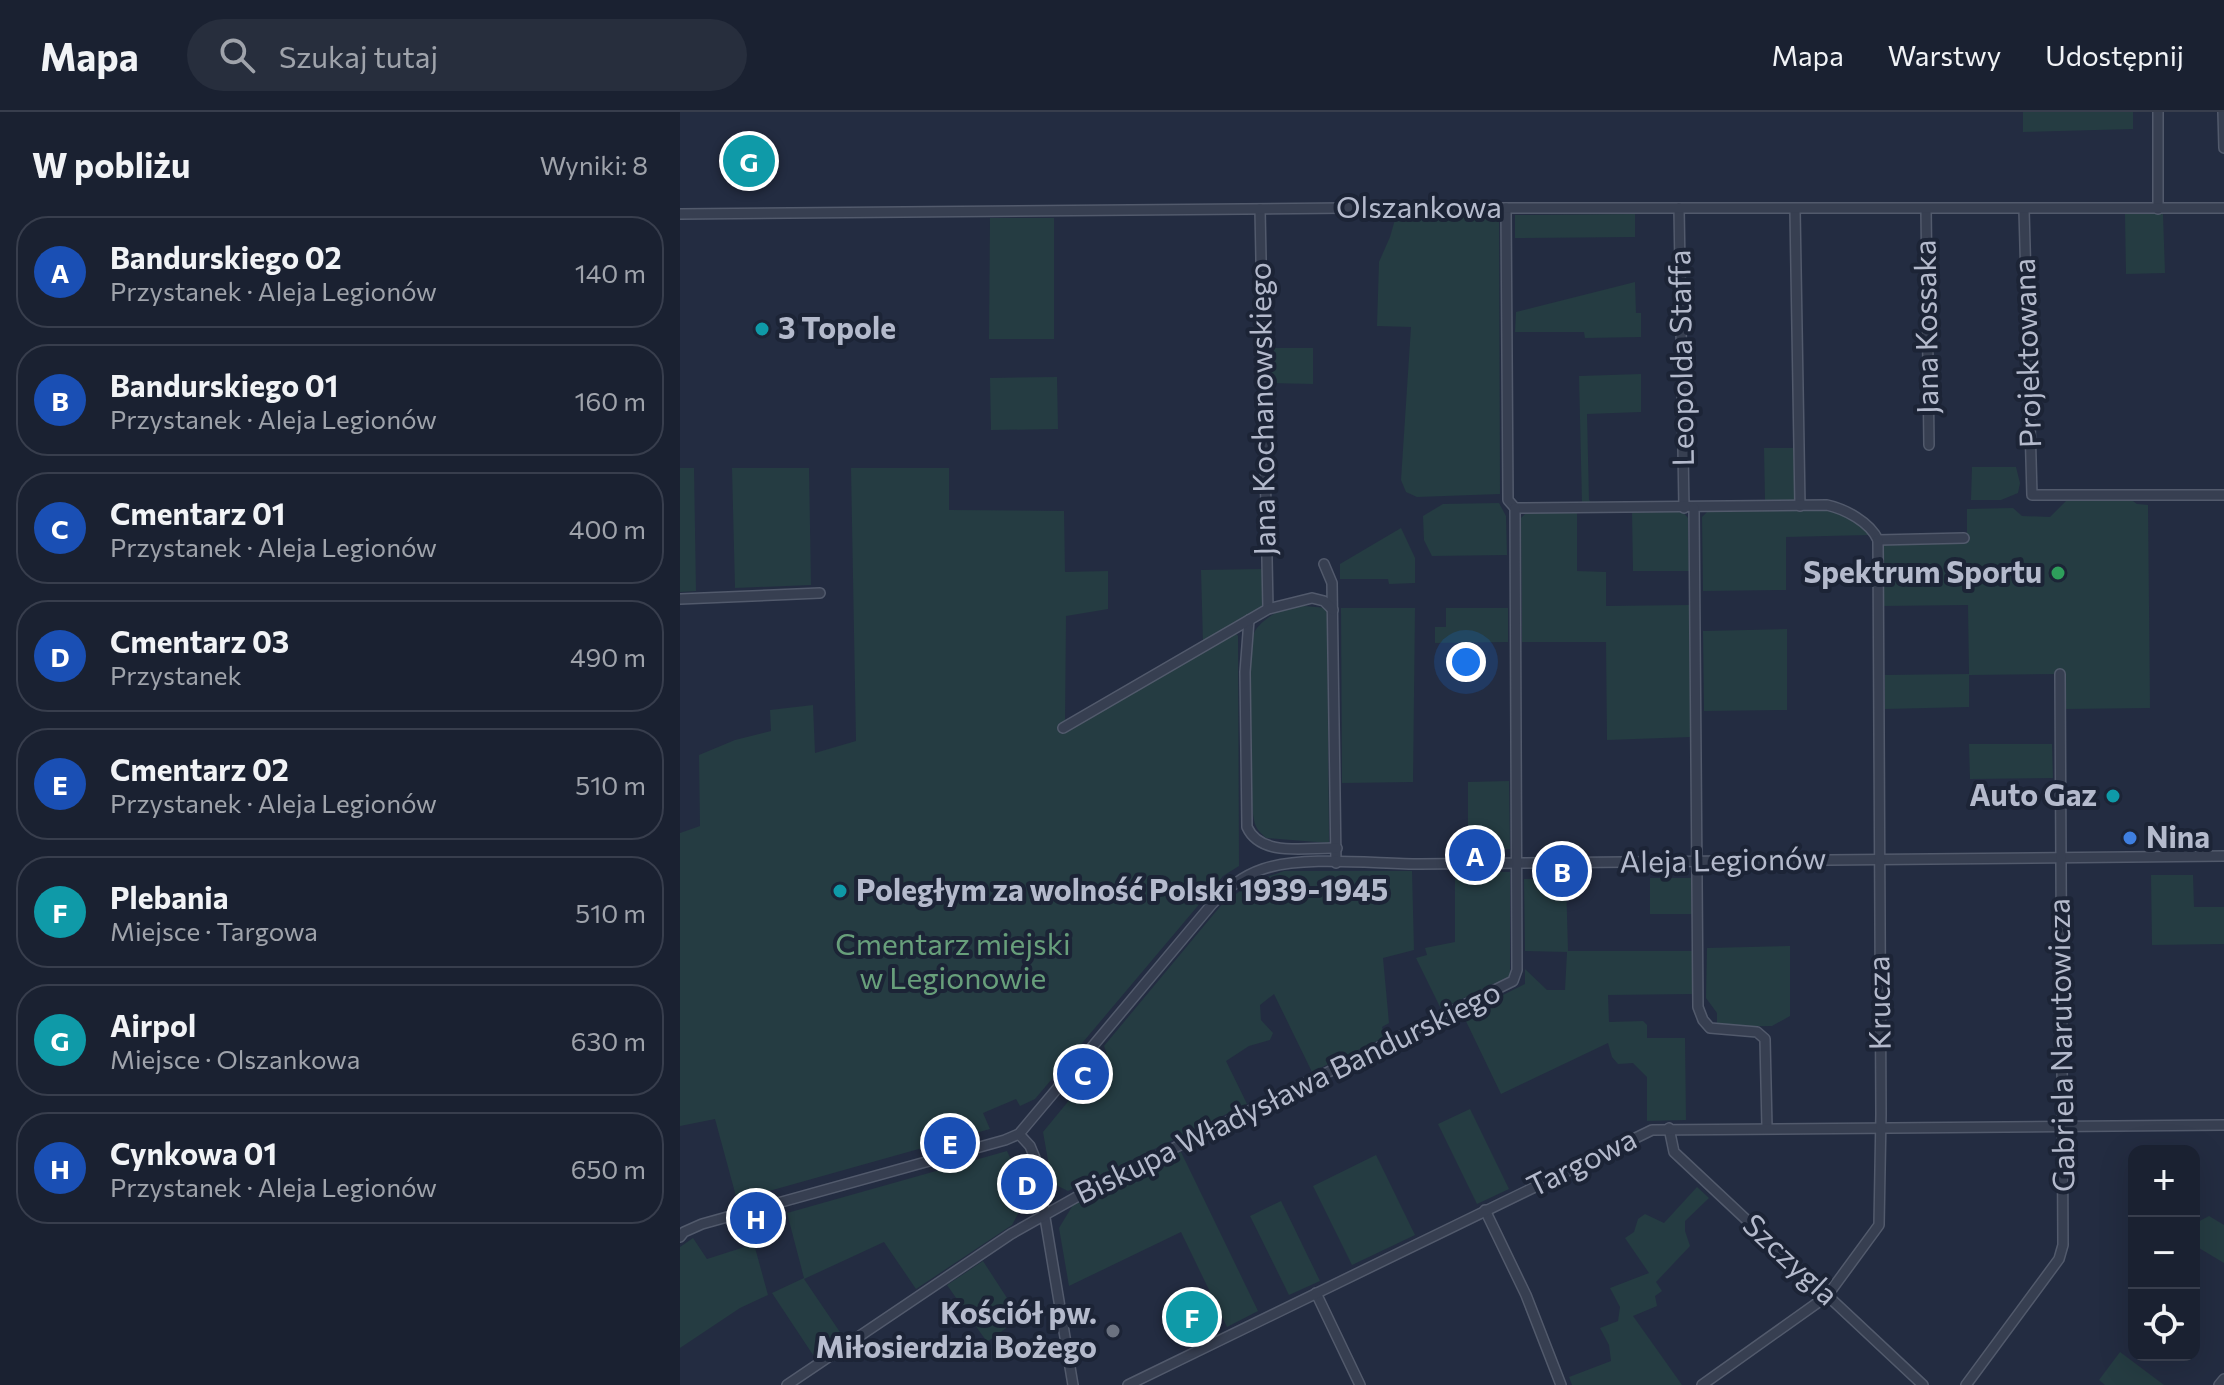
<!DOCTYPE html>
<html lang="pl">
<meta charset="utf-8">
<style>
:root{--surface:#1a2131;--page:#272e3d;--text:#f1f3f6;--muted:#9fa3ab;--line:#383e4d;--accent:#85a7ff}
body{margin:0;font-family:Commissioner,sans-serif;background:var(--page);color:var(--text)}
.controls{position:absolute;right:24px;bottom:24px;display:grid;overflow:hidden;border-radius:16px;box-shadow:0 8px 32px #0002}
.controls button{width:72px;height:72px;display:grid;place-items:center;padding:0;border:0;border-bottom:2px solid var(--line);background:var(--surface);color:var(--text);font:40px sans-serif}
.you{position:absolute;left:786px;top:550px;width:28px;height:28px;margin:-20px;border:6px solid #fff;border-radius:50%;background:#1a73e8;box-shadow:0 0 0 12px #1a73e833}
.badge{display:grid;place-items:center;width:52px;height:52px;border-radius:50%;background:var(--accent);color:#fff;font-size:26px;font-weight:700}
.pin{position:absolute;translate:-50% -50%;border:4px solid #fff;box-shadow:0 2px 8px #0006}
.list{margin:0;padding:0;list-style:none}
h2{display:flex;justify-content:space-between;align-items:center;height:104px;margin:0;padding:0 32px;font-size:34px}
h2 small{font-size:26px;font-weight:400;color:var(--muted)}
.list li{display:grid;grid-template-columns:52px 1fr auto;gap:24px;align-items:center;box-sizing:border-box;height:112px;margin:0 16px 16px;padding:0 16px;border:2px solid var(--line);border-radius:32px}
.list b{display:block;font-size:30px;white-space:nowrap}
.list p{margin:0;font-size:26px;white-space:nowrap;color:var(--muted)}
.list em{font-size:26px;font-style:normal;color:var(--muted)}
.icon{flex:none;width:44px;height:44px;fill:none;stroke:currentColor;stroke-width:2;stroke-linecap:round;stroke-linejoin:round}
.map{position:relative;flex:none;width:1544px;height:1273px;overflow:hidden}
header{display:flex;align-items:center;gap:48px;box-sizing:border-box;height:112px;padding:0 40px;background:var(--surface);border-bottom:2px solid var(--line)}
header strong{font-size:38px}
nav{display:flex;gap:44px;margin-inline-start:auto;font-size:28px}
.search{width:560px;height:72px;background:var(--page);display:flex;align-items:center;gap:20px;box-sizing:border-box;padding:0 28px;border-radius:44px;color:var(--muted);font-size:30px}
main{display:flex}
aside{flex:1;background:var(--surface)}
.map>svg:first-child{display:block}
.green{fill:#253c42}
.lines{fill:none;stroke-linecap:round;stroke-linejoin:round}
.minor-casing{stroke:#525a6c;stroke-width:12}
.minor{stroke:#373f51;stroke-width:9}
.culture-dot{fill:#0f9aa8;stroke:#1c2436;stroke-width:3}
.leisure-dot{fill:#2e9e5b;stroke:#1c2436;stroke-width:3}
.shop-dot{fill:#3f7fe0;stroke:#1c2436;stroke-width:3}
.worship-dot{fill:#6b7280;stroke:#1c2436;stroke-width:3}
.labels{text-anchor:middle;stroke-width:8;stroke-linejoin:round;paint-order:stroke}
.street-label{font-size:30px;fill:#b4bacc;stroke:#1c2436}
.poi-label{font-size:30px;font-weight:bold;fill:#b4bacc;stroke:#1c2436;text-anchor:start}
.park-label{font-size:30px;fill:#689f7b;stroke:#1c2436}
</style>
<header>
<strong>Mapa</strong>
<div class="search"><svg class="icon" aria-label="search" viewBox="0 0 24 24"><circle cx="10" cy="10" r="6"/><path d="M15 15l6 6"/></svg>Szukaj tutaj</div>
<nav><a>Mapa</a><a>Warstwy</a><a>Udostępnij</a></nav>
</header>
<main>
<aside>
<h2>W pobliżu<small>Wyniki: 8</small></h2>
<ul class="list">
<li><span class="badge" style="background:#1a4fb4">A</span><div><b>Bandurskiego 02</b><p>Przystanek · Aleja Legionów</p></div><em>140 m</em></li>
<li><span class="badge" style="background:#1a4fb4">B</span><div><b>Bandurskiego 01</b><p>Przystanek · Aleja Legionów</p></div><em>160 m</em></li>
<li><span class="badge" style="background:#1a4fb4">C</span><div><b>Cmentarz 01</b><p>Przystanek · Aleja Legionów</p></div><em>400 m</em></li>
<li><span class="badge" style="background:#1a4fb4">D</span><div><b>Cmentarz 03</b><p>Przystanek</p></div><em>490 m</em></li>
<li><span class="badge" style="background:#1a4fb4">E</span><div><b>Cmentarz 02</b><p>Przystanek · Aleja Legionów</p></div><em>510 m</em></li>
<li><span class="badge" style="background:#0f9aa8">F</span><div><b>Plebania</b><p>Miejsce · Targowa</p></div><em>510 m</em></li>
<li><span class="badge" style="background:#0f9aa8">G</span><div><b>Airpol</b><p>Miejsce · Olszankowa</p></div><em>630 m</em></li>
<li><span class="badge" style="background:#1a4fb4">H</span><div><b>Cynkowa 01</b><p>Przystanek · Aleja Legionów</p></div><em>650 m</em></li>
</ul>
</aside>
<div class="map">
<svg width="1544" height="1273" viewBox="0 0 1544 1273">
<rect width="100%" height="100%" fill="#232c41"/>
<!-- green -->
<g class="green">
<polygon points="1343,0 1453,0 1453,17 1343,20"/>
<polygon points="955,102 955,125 835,126 835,103"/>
<polygon points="1445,102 1483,102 1485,161 1446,162"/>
<polygon points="819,103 820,382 737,385 726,380 721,368 731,215 697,214 699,150 710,125 716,104"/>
<polygon points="310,106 374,106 374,227 309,227"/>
<polygon points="955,170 956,201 961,201 961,225 905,226 904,220 835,220 836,200"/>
<polygon points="585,236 633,236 633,272 586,271"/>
<polygon points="961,262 961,300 907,302 909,388 912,391 902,391 899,264"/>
<polygon points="377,265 378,317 311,318 310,266"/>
<polygon points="1084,336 1116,336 1118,388 1085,389"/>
<polygon points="1292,355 1336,355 1340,371 1338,381 1321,388 1291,388"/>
<polygon points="0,356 14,356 16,479 0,480"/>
<polygon points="52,356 129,356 131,473 55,476"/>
<polygon points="171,356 269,356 269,398 384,399 385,460 428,459 428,497 386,504 385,611 379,616 381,622 555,520 558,524 559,754 543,764 355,987 340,994 336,987 303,1001 310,1017 57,1088 35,1007 0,1014 0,721 20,714 19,643 55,628 91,619 90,598 133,593 135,641 176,629"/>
<polygon points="1388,387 1450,387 1457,392 1468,393 1470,596 1386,597 1386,562 1380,562 1289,563 1289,595 1205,597 1205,563 1289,562 1288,493 1204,494 1204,432 1287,429 1287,397 1333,396 1342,404 1370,405"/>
<polygon points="819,391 826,404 827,443 752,444 744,428 743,404 763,392"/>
<path d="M1153,397c14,7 27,13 36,26l-83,2v53l-83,1 -1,-74 7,-7z"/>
<polygon points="897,399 897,459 926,460 926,494 1009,493 1011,625 927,628 926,530 842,530 841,406 847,400"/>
<polygon points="952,399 1002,399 1008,406 1009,459 953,459"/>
<polygon points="721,416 735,446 735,471 709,472 708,467 660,467 660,452"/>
<polygon points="583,457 584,496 523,531 521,458"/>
<path d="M613,493l34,3 2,235 -63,-5c-5,-5 -9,-8 -11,-14 -7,-26 -12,-170 -1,-191 6,-13 26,-24 39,-28z"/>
<polygon points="661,496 735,496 733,670 662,671"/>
<polygon points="766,496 828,496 828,530 755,531 755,515 766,515"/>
<polygon points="1107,517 1107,598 1024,599 1023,519"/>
<polygon points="1289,632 1372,632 1373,666 1290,667"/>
<polygon points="829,669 830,737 788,739 788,670"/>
<polygon points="604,759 732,759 734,838 703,846 709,911 702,915 705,925 632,960 594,882 580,893 581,908 593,921 590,928 569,934 546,949 567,992 388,1079 372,1071 363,1020 427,942 424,934 543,791 573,770"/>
<polygon points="775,759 830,760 830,864 761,897 736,846 747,843 745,836 775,830"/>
<polygon points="1471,763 1513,763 1514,795 1544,795 1544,832 1472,833"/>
<polygon points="970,766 1011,766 1012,802 970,802"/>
<polygon points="844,767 886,767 888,839 1012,839 1012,882 928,883 929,910 963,909 967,913 967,926 1005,926 1006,1008 967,1009 967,965 953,951 938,952 932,945 928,931 821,982 783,903 845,872 845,857 867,878 885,878 887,840 845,839"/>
<polygon points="1110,834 1110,904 1092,914 1037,915 1037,901 1026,886 1027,836"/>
<polygon points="790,997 829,1077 797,1092 758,1012"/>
<polygon points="327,1039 333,1052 343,1051 348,1083 332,1113 236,1177 204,1130 124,1167 164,1226 135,1246 92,1181 124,1166 107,1101"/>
<polygon points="501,1040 578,1199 547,1215 501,1120 389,1174 379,1116 393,1093"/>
<polygon points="696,1043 735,1123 672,1153 633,1074"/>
<polygon points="1017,1075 1029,1086 1005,1109 1005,1119 1010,1134 976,1170 982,1179 975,1184 977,1194 953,1204 1002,1273 892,1273 889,1265 931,1249 929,1233 920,1216 938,1209 940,1195 930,1176 969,1161 945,1126 954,1120 958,1107 965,1102 984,1111"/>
<polygon points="601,1089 640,1169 609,1183 570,1104"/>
<polygon points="1529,1104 1544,1113 1544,1151 1514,1133 1514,1112"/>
<polygon points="13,1126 27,1147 74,1132 88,1183 60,1196 0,1236 0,1135"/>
<polygon points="303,1149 340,1206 307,1230 267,1173"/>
<polygon points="1440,1240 1484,1273 1425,1273 1419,1268"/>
</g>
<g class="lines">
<!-- minor casing -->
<g class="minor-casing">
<g id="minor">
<polyline points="1478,0 1478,97"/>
<polyline points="1543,0 1544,36"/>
<polyline points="826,96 828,388 835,396"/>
<polyline points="999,96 1004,396"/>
<polyline points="580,97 588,497"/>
<polyline points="1246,97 1249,333"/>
<polyline points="1115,98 1120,394"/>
<polyline points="1344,98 1352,383 1544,383"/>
<polyline points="0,102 664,96 1544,96"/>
<path d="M835,396l312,-3c18,4 43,17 51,35l86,-2"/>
<polyline points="1014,396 1018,895 1023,908 1030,916 1077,920 1085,927 1087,1016"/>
<polyline points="644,452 652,471 656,751"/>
<polyline points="0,487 140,481"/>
<path d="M569,508l-4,52 2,155c14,31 61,20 90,21"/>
<polyline points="383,616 588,497 632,486 644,489 653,498"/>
<polyline points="989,1016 994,1040 1243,1273"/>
<polyline points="339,1022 350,1034 355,1046 393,1273"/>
<polyline points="805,1098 846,1183 881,1273"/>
<path d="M0,1125l4,-5 18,-8 303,-84 14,-6 193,-230c15,-15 30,-28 51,-35 42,-14 112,-5 157,-5l804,-8"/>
<polyline points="636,1181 680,1273"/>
<polyline points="107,1273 331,1122 409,1078 833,869 837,858 835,396"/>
<polyline points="448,1273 972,1018 1544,1013"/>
<polyline points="1022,1273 1147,1184 1199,1113 1201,1002 1198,428"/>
<polyline points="1286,1273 1379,1147 1383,1133 1380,562"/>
<polyline points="1539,1273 1544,1267"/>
</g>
</g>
<!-- minor -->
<use href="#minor" class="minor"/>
</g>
<!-- markers -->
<g class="culture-dot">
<circle cx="82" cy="217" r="8"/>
<circle cx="1433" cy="684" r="8"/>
<circle cx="160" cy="779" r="8"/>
</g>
<circle class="leisure-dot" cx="1378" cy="461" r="8"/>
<circle class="shop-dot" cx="1450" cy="726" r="8"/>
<circle class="worship-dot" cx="433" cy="1219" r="8"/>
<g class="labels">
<!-- street labels -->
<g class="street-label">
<text x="739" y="106">Olszankowa</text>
<text transform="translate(1247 215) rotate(-91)" y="10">Jana Kossaka</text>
<text transform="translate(1348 241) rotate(-92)" y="10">Projektowana</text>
<text transform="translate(1002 246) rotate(-91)" y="10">Leopolda Staffa</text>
<text transform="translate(583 297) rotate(-91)" y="10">Jana Kochanowskiego</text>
<text transform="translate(1043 749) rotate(-1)" y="10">Aleja Legionów</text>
<text transform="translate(1200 891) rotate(-91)" y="10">Krucza</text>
<text transform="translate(1382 933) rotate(-91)" y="10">Gabriela Narutowicza</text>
<text transform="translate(608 981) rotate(-26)" y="10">Biskupa Władysława Bandurskiego</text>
<text transform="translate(902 1051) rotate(-26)" y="10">Targowa</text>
<text transform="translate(1110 1148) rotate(43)" y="10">Szczygla</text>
</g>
<!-- poi labels -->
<g class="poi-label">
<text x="98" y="227">3 Topole</text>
<text x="1362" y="471" text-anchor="end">Spektrum Sportu</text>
<text x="1417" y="694" text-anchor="end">Auto Gaz</text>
<text x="1466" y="736">Nina</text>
<text x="176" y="789">Poległym za wolność Polski 1939-1945</text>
<text x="417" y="1212" text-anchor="end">Kościół pw.<tspan x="417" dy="34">Miłosierdzia Bożego</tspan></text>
</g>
<!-- park labels -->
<g class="park-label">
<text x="273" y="843">Cmentarz miejski<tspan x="273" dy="34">w Legionowie</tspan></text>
</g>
</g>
</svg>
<div class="controls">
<button>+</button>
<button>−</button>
<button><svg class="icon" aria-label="locate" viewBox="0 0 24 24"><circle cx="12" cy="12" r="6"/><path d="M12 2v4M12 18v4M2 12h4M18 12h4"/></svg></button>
</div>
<div class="you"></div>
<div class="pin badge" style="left:795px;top:743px;background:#1a4fb4">A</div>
<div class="pin badge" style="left:882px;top:759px;background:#1a4fb4">B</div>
<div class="pin badge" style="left:403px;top:962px;background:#1a4fb4">C</div>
<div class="pin badge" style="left:347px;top:1072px;background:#1a4fb4">D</div>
<div class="pin badge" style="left:270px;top:1031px;background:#1a4fb4">E</div>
<div class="pin badge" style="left:512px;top:1205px;background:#0f9aa8">F</div>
<div class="pin badge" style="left:69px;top:49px;background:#0f9aa8">G</div>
<div class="pin badge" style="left:76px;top:1106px;background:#1a4fb4">H</div>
</div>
</main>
